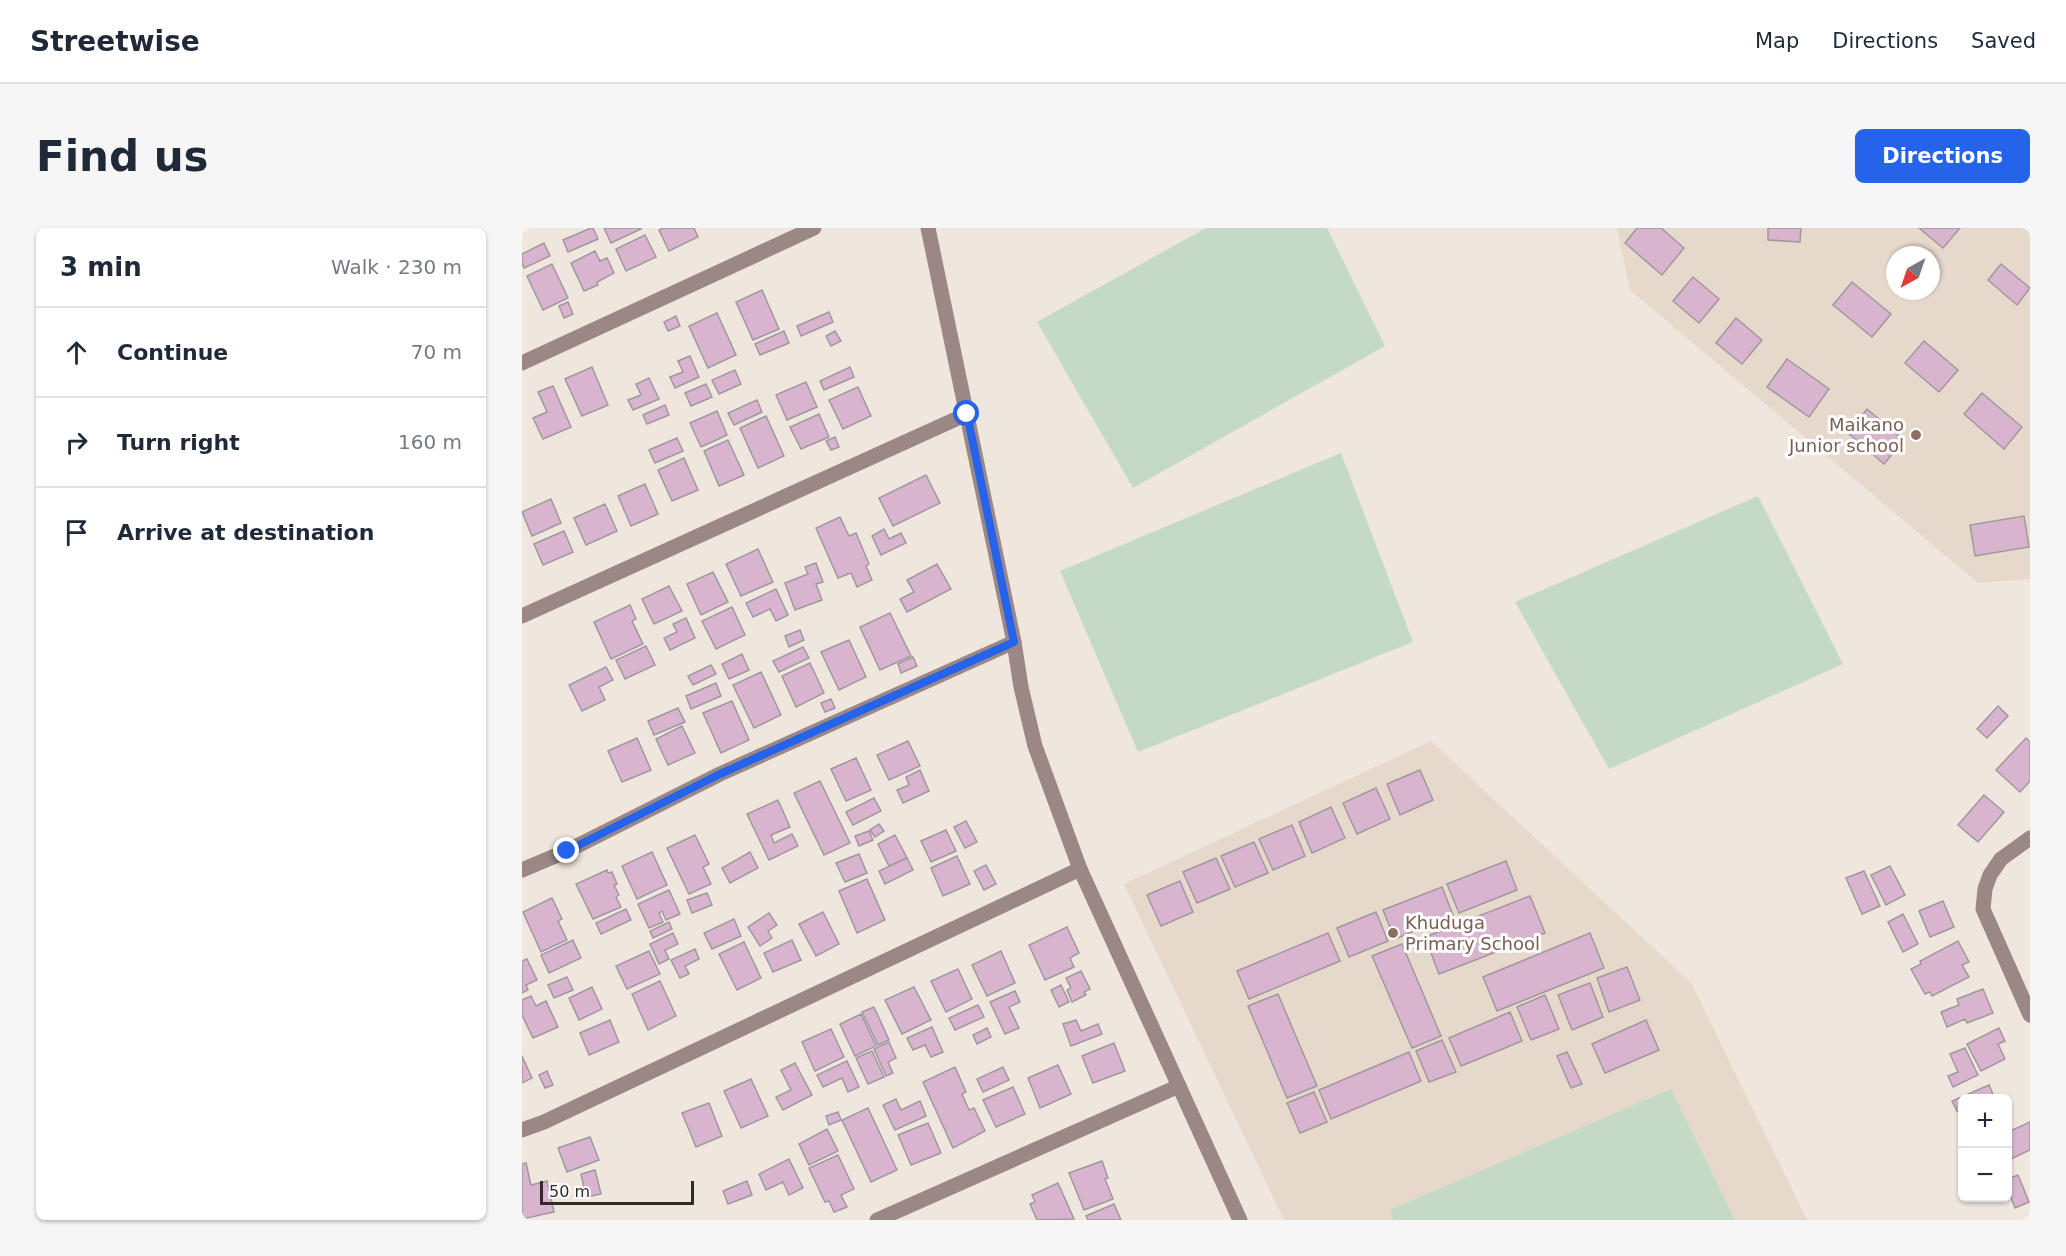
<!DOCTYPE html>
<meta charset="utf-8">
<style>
:root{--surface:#fff;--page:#f6f6f7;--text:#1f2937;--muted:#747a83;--line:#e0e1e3;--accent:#2563eb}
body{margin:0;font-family:"DejaVu Sans",sans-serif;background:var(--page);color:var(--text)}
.controls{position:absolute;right:18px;bottom:18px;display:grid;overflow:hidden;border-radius:9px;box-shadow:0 2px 4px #0004}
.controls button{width:54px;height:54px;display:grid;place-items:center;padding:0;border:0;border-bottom:2px solid var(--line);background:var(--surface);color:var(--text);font:30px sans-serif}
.compass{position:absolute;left:1364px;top:18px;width:54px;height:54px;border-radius:50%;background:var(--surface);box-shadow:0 2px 4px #0004;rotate:220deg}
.scale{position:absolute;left:18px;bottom:15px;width:154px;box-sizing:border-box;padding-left:6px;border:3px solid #2e2b28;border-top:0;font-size:16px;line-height:21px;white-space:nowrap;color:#2e2b28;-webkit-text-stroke:4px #fff;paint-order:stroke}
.stop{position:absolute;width:18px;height:18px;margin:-14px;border:4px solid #2563eb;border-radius:50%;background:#fff}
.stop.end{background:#2563eb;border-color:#fff;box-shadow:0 2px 6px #0008}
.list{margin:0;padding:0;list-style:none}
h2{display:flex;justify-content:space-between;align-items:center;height:78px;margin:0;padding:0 24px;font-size:26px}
h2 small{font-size:20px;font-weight:400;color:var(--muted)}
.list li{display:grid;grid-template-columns:39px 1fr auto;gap:18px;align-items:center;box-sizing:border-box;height:90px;padding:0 24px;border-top:2px solid var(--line)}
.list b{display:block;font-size:22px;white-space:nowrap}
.list em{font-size:20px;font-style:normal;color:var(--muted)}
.icon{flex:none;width:33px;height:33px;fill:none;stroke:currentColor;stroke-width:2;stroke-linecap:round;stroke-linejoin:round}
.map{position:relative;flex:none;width:1508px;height:992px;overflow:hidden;border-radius:9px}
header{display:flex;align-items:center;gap:36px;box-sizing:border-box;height:84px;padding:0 30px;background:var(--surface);border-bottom:2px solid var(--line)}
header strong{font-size:28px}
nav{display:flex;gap:33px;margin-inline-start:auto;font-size:21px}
.intro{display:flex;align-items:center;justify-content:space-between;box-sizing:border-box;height:144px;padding:0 36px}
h1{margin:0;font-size:42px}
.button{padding:15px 27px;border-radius:9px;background:var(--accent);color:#fff;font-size:21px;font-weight:700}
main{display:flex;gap:36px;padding:0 36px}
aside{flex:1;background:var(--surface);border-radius:9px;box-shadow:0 2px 4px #0004}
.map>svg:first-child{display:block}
.built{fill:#e7d8cc;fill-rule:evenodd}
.green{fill:#c5dac6}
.building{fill:#d8b4cf;stroke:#a1989f;stroke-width:1.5}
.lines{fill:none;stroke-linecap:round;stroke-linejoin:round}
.minor{stroke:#9b8785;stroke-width:15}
.route{stroke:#2563eb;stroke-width:8}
.education-dot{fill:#8d6e63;stroke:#fff;stroke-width:2}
.labels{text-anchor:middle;stroke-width:6;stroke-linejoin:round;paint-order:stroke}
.education-label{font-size:18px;fill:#785e54;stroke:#fff;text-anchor:end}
</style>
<header>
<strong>Streetwise</strong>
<nav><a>Map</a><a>Directions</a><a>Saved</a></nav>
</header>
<div class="intro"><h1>Find us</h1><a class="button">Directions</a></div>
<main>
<aside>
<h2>3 min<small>Walk · 230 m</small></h2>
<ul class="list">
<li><svg class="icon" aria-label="ahead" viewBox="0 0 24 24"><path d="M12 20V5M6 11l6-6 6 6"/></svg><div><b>Continue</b></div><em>70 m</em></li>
<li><svg class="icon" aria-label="right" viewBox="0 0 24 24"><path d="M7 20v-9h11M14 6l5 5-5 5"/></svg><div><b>Turn right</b></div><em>160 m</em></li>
<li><svg class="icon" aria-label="arrive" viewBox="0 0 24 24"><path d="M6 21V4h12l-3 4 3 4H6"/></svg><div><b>Arrive at destination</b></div></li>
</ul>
</aside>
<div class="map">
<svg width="1508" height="992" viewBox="0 0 1508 992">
<rect width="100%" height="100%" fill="#efe6de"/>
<!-- built -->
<g class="built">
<path d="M1095,0h413v351l-52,4 -348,-293zM1373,27h36v36h-36z"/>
<polygon points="909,513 1169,755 1285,992 762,992 602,656"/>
</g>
<!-- green -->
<g class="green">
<polygon points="684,0 805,0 863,118 611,260 515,94"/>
<polygon points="819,225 891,414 616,524 538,343"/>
<polygon points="1236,268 1321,436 1087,541 993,374"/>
<polygon points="1149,861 1213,992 872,992 868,982"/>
</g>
<!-- building -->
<g class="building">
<polygon points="69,0 71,0 76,11 46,24 41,12"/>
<polygon points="82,0 118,0 119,1 89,15"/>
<polygon points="141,0 172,0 176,9 147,23 137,2"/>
<polygon points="1115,0 1139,0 1162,20 1140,47 1103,15"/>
<polygon points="1246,0 1279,0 1278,14 1246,12"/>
<polygon points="1397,0 1438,0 1421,20"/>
<polygon points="123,7 134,29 104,43 94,21"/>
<polygon points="22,15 28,28 2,40 0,35 0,26"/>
<polygon points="73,23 78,33 85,30 92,45 75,54 76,57 62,63 49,35"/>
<polygon points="30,36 46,70 21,82 5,48"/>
<polygon points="1479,36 1508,60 1495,77 1466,52"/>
<polygon points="1171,49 1197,71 1177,95 1151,73"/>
<polygon points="1330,54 1369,86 1350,109 1311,77"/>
<polygon points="240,62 257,101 231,112 214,74"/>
<polygon points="46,74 51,86 42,90 37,78"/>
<polygon points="307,84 311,94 279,108 275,98"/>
<polygon points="195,85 214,127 186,140 167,98"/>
<polygon points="154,88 158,98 146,103 142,94"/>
<polygon points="1214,90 1240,112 1220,136 1194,115"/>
<polygon points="262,103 267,115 238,127 233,116"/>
<polygon points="313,103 319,113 309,118 304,108"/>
<polygon points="1402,113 1436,142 1417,164 1383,135"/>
<polygon points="168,128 177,149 153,160 148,149 161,144 156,133"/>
<polygon points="1265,131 1307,161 1287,189 1245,159"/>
<polygon points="70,139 86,177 60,188 43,151"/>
<polygon points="328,139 332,149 302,162 298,153"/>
<polygon points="213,142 219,156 197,166 190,152"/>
<polygon points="127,150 137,171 111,182 106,172 119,167 114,156"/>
<polygon points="284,154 295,179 265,192 254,167"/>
<polygon points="184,156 190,169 169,178 163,165"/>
<polygon points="31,158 49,199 21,211 11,190 25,184 16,164"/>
<polygon points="336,159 349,188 321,201 307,172"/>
<polygon points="1460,165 1500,199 1482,221 1442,186"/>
<polygon points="235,172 240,184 212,197 206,185"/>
<polygon points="143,177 147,187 125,196 121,187"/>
<polygon points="1345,181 1382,212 1362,236 1326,205"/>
<polygon points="195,183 205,207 179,219 168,195"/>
<polygon points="297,186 307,209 279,221 268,199"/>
<polygon points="244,188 262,228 236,240 218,200"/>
<polygon points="313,209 317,219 309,222 304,213"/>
<polygon points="155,210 161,223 133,235 127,222"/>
<polygon points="206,212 222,247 197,258 182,223"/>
<polygon points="162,230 176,262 150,273 136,242"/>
<polygon points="404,247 418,275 371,298 357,270"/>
<polygon points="123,256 136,286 109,298 96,268"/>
<polygon points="29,271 39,295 10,308 0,284"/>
<polygon points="83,276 95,303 64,317 52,290"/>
<polygon points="1502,288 1507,319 1453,328 1448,297"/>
<polygon points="318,289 327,308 334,305 347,336 344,338 350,352 335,359 329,345 316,350 294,300"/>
<polygon points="362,301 367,311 379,305 384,315 359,327 350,308"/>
<polygon points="42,303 51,324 21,337 12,316"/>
<polygon points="236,321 251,354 219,368 204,336"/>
<polygon points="294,335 301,354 294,356 300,372 273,382 263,355 286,346 283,339"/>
<polygon points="415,336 429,361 385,384 378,371 392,364 385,352"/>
<polygon points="191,344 206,374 179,387 165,356"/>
<polygon points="147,358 160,383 132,396 120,371"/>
<polygon points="254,361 266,387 254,393 248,381 231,389 224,375"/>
<polygon points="108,377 114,391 110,393 121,416 89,431 72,394"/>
<polygon points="210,379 223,407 194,421 180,393"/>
<polygon points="368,385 389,428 358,442 338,399"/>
<polygon points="164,390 173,410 148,422 142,410 155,404 151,396"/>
<polygon points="278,402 282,412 267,419 263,408"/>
<polygon points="327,412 344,449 317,462 299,424"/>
<polygon points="124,418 133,437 103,451 94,432"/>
<polygon points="281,419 287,430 257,444 251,433"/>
<polygon points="220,426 227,442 207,451 200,436"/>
<polygon points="391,429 395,438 379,445 376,436"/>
<polygon points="288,435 302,465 274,479 260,448"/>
<polygon points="189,437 194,446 171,457 166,448"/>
<polygon points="84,439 91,452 77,459 83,472 60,483 47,457"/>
<polygon points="239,444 259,487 232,500 211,457"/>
<polygon points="194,455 199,468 169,481 164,468"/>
<polygon points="309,471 313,480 303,484 299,475"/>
<polygon points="210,473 227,512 199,525 181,485"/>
<polygon points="1476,478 1486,488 1465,510 1455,501"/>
<polygon points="156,480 163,494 132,507 126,493"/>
<polygon points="160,498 173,525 146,537 134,511"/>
<polygon points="115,510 129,542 100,554 86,523"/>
<polygon points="1504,510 1508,514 1508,553 1498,564 1474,542"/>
<polygon points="386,513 398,538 367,552 355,527"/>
<polygon points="334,530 349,562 324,573 309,541"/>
<polygon points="398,542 407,563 381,575 375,562 387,557 384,549"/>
<polygon points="898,542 911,572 878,587 865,556"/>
<polygon points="298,553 328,615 302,627 272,565"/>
<polygon points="854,560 868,591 835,606 821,575"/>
<polygon points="1462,567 1482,584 1456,614 1436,597"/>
<polygon points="352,570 359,583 331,597 324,584"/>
<polygon points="256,572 268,599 249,607 252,615 270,606 276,618 247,632 225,586"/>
<polygon points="809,579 823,610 790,625 777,594"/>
<polygon points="444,593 455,614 443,620 432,599"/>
<polygon points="357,596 362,603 353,609 348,602"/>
<polygon points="770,597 783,628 751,642 737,611"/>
<polygon points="424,602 434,623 409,634 399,613"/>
<polygon points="347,603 351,612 337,618 333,608"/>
<polygon points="173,607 187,636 181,639 189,656 167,666 145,620"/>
<polygon points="373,607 385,630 367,638 356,616"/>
<polygon points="732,614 746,645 713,659 699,628"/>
<polygon points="130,624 145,657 115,671 100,638"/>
<polygon points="228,624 236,640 208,655 200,640"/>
<polygon points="337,626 345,645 323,654 314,635"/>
<polygon points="435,628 448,656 421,668 409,640"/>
<polygon points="385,630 391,642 363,656 357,643"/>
<polygon points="694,630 708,661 675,675 661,644"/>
<polygon points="984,633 995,662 937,685 925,656"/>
<polygon points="464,637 474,656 462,662 452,643"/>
<polygon points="1368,638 1383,667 1364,677 1349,647"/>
<polygon points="85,642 86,645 90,644 95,656 92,657 97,667 94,669 99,679 71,691 54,656"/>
<polygon points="1342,643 1358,678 1340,686 1324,650"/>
<polygon points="345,651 363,692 335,705 317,663"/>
<polygon points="658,653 671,684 639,698 625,667"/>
<polygon points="920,659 931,687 873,711 861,682"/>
<polygon points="147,662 158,686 144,692 140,683 137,685 141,694 127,700 116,676"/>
<polygon points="185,665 190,677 170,685 165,672"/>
<polygon points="1008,668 1023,705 917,746 903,709"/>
<polygon points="30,670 40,691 36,693 45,712 19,724 1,684"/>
<polygon points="1421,673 1432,699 1408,709 1397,683"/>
<polygon points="104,681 109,692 79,706 74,695"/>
<polygon points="301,684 317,716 294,728 277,696"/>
<polygon points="854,684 866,713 827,729 815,700"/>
<polygon points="247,685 255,697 246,703 250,710 238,718 226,699"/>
<polygon points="1381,686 1396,716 1381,724 1366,694"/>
<polygon points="212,691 219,708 190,721 182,705"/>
<polygon points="147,694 150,701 131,710 128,703"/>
<polygon points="545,699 557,725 548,730 552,739 523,752 507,717"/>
<polygon points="151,705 156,716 143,722 147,731 137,736 128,716"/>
<polygon points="806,705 818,733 727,771 715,743"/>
<polygon points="1068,705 1082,740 975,783 961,749"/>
<polygon points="51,712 59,730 27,745 19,727"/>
<polygon points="270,712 279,732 251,744 242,725"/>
<polygon points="1436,713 1447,734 1440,737 1447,749 1410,768 1408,764 1403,766 1389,741 1399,736 1398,733"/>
<polygon points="222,714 239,750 215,762 197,726"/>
<polygon points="880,716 919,808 890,820 850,728"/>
<polygon points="173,721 177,731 163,738 167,746 158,750 149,732"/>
<polygon points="127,723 138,746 105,761 94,738"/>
<polygon points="479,723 493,755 465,768 450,737"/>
<polygon points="5,731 15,752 4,757 6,762 0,765 0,733"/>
<polygon points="1105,739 1118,772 1087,784 1075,750"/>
<polygon points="436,741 450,771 424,784 409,753"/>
<polygon points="559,743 568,761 562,764 564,767 550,774 545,762 549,760 544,750"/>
<polygon points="45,749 51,762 32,770 26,757"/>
<polygon points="138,753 154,788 126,802 110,766"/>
<polygon points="1068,755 1081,789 1050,802 1036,767"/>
<polygon points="539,757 547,774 537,779 529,762"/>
<polygon points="70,759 80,781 57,792 47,770"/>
<polygon points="392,759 409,792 380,806 363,772"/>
<polygon points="1461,761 1471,785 1445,795 1443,791 1425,799 1419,784 1437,777 1435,771"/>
<polygon points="493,763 498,774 487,779 497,800 483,806 468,774"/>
<polygon points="756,766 795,858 765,870 726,778"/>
<polygon points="1023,767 1037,801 1009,812 995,779"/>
<polygon points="9,768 14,778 24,773 36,799 11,810 0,787 0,772"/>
<polygon points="456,777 462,789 433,802 427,790"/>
<polygon points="352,779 367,812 356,817 340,784"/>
<polygon points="988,784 1000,813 939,838 927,810"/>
<polygon points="339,786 354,818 333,828 318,796"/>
<polygon points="88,792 97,814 67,827 58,805"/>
<polygon points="554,792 559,803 576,796 580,806 549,818 541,796"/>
<polygon points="1124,792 1137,822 1083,845 1070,816"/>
<polygon points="410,799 421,824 409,829 403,817 391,822 385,810"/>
<polygon points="465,800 469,809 455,816 451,807"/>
<polygon points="1477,800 1483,813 1476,816 1483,831 1459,843 1445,816"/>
<polygon points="309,801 322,829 293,843 280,814"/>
<polygon points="920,812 934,844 907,854 894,823"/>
<polygon points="367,814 374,830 366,834 371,845 364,848 352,821"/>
<polygon points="592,815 603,843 571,855 560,828"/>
<polygon points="1443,820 1456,847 1431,859 1426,848 1436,844 1428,826"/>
<polygon points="350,823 362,849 346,856 334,830"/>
<polygon points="887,824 899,853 809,891 797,862"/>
<polygon points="1045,824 1060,856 1049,860 1035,828"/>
<polygon points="0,828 10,850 0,855"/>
<polygon points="325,833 337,859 326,864 320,850 301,859 295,847"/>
<polygon points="273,835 290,867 261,882 254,869 269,862 259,842"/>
<polygon points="536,837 549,866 518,880 506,850"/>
<polygon points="433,839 444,864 440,866 447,882 452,880 463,903 431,920 401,854"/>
<polygon points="481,839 487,852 461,864 455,851"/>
<polygon points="25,843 31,857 23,860 17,847"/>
<polygon points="229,851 246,888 219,900 202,863"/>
<polygon points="1467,857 1471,866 1462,870 1440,870 1440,881 1435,883 1430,873"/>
<polygon points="491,859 503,886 474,899 461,872"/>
<polygon points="792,864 805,894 778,905 765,875"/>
<polygon points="374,871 379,882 398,873 404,888 373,902 361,877"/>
<polygon points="187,875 200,908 174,919 160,885"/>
<polygon points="346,880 375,942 349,954 320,892"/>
<polygon points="316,884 319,892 307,897 304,888"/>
<polygon points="1508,894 1508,922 1489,931 1486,923 1486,904"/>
<polygon points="406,895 419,925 389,937 376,907"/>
<polygon points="305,901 316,923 287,937 277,916"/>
<polygon points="68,909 77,932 45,944 36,920"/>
<polygon points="316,927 332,961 319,967 325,979 312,984 307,973 303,974 287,940"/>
<polygon points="267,931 281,960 267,967 261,954 244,962 237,946"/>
<polygon points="580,933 586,950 583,951 591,971 562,982 547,945"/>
<polygon points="4,935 9,957 25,953 32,984 0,991 0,936"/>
<polygon points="73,942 79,966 64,969 59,946"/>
<polygon points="1496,947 1507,974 1493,980 1486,962 1486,951"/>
<polygon points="225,953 230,967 206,976 201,963"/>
<polygon points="536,955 552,991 515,992 508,976 513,974 510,967"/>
<polygon points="592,976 599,992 566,992 564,988"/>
</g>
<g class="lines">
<!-- minor -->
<g class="minor">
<polyline points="406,0 492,414 499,459 513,518 558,641 718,992"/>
<polyline points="0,135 292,0"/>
<polyline points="0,388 445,186"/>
<polyline points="1508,610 1479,631 1468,647 1463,661 1461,681 1508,787"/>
<polyline points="0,642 45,623 198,546 492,414"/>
<polyline points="0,902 22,894 558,641"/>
<polyline points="355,992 657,858"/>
</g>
</g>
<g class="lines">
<!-- route -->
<polyline class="route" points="45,623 198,546 492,414 445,186"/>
</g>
<!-- markers -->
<g class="education-dot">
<circle cx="1394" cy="207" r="6"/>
<circle cx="871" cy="705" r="6"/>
</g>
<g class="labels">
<!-- education labels -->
<g class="education-label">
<text x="1382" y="203">Maikano<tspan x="1382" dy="21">Junior school</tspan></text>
<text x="883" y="701" text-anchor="start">Khuduga<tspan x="883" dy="21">Primary School</tspan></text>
</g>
</g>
</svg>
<div class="controls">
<button>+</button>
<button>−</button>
</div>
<svg class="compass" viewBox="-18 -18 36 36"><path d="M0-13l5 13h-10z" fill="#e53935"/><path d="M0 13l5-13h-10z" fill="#747a83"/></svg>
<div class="scale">50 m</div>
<div class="stop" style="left:445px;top:186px"></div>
<div class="stop end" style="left:45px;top:623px"></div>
</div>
</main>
